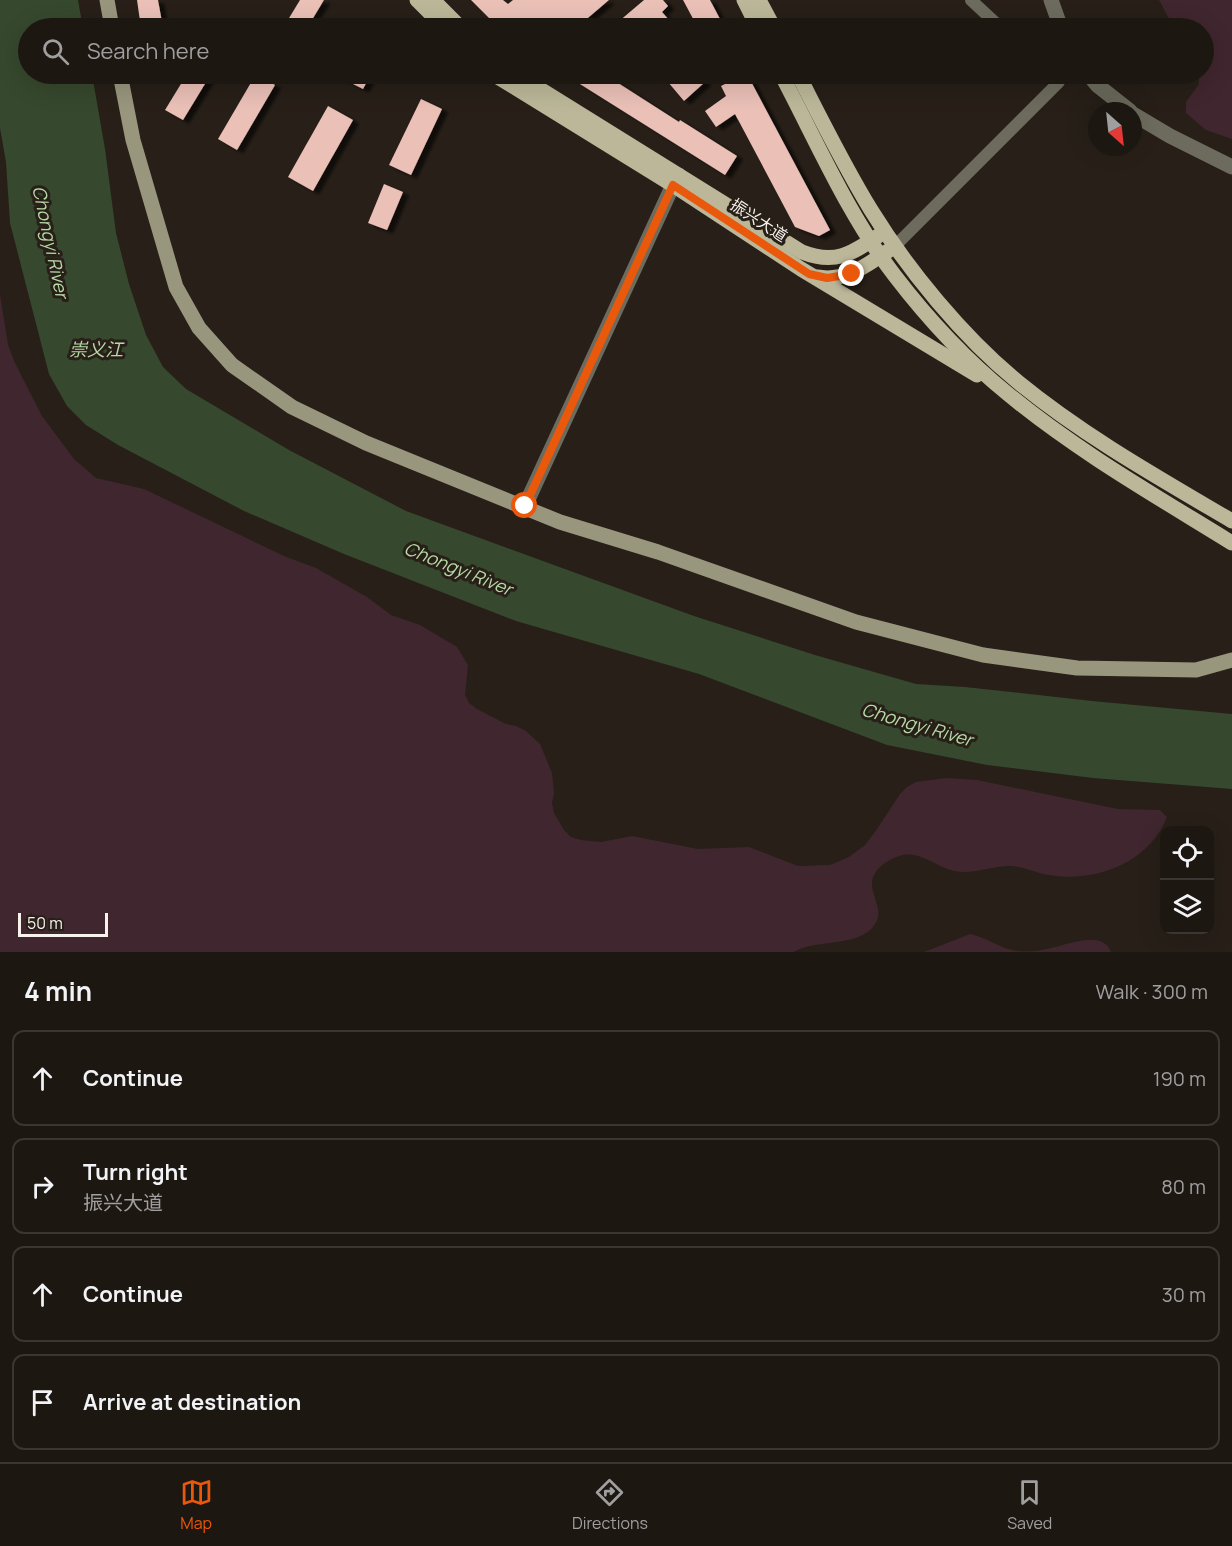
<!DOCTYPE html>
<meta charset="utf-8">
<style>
:root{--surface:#1d1712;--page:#2a2420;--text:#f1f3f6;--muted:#a09f9f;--line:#3b3632;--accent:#ea580c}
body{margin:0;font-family:Manrope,"Noto Sans SC",sans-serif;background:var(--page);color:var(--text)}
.controls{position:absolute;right:18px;bottom:18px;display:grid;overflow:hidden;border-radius:12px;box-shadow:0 6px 24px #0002}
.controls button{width:54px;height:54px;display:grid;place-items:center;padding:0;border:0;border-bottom:2px solid var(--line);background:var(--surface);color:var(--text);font:30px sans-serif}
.compass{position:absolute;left:1088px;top:102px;width:54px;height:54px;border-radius:50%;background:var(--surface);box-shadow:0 6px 24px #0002;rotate:153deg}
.scale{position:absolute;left:18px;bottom:15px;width:90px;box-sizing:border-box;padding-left:6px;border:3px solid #f7f2ec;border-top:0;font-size:16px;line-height:21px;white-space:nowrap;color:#f7f2ec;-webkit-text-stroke:4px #271f18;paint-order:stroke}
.stop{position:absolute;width:18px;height:18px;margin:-14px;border:4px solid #ea580c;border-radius:50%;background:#fff}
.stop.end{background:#ea580c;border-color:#fff;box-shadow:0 2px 6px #0008}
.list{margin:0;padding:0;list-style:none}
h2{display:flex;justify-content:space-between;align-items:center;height:78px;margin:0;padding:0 24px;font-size:26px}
h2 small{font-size:20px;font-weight:400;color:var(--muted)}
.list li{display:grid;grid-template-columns:39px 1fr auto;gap:18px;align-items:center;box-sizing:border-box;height:96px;margin:0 12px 12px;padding:0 12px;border:2px solid var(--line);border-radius:12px}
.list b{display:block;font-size:22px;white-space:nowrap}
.list p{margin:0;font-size:20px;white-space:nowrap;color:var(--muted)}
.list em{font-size:20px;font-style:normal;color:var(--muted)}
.icon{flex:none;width:33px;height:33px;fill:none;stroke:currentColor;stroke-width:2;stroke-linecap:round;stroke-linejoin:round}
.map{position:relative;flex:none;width:1232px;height:952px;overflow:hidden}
.search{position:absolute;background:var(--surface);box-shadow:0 6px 24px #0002;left:18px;right:18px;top:18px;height:66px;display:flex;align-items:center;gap:15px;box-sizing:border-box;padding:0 21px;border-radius:33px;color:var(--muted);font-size:22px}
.sheet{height:510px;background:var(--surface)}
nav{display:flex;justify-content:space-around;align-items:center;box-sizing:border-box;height:84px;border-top:2px solid var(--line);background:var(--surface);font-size:16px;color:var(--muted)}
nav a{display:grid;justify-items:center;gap:3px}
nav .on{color:var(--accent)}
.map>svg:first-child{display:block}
.green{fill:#40262e}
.water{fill:#36482d}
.building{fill:#eac0b7;filter:url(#shadow)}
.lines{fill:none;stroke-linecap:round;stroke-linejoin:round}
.minor{stroke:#6d6b5d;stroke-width:12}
.tertiary{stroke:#6d6b5d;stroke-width:15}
.secondary{stroke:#99967e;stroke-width:15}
.primary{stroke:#bbb798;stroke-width:15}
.route{stroke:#ea580c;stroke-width:8}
.labels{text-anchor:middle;stroke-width:6;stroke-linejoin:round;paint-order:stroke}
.street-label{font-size:16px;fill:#f7f2ec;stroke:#271f18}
.water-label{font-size:18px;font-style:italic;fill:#b6d9a5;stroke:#271f18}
</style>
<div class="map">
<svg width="1232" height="952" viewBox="0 0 1232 952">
<defs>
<filter id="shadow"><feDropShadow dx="6" dy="3.5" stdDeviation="1.5" flood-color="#0009"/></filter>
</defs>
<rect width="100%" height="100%" fill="#271f18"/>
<!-- green -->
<g class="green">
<polygon points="1159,0 1232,0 1232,139 1206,130 1186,113 1186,102 1199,84 1199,74 1204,74 1204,28 1174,28"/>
<path d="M0,294l8,51 7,18 27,53 32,43 22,19 48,11 140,67 32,12 51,29 24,18 29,10 37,22 11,18 -3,30 4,8 8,6 29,15 10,2 10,5 14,13 12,29 2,20 -2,10 2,10 10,17 7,7 10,3 20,2 31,-6 66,13 51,-2 49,19 32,-1 19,-8 16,-12 12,-16 23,-35 7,-7 9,-5 30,-4 31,2 141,29 42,1 7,7c-18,46 -72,66 -118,58 -14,-2 -26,-9 -40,-9 -18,0 -36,9 -55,5 -18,-4 -32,-19 -51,-16 -9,2 -18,7 -24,13 -18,19 5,35 -2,52 -12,29 -61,18 -83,32h-794z"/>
<path d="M970,934c13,3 23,9 35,14 10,4 26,4 37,2 19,-2 60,-23 69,2h-187z"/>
</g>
<!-- water -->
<polygon class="water" points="0,0 78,0 83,28 28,28 28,74 92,74 105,149 116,233 129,284 146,335 163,367 186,389 289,450 406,511 694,616 815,655 916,684 965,687 1092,701 1232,714 1232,789 1093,778 987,765 887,745 699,674 516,621 344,554 244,511 118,445 86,425 67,406 49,374 10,223 6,162 0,128"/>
<!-- building -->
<g class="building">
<polygon points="137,0 158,0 163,28 141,28"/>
<polygon points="300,0 324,0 307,28 283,28"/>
<polygon points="471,0 503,0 508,4 513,0 609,0 576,28 542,28 549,22 492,21"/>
<polygon points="644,0 663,0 668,6 662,12 676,28 611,28"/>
<polygon points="683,0 710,0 721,21 707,28 698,28"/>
<polygon points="187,74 211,74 183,120 165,110"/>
<polygon points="256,74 275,85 237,150 218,139"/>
<polygon points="333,74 371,74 363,89"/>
<polygon points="564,74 604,74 679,122 680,120 737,156 725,175"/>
<polygon points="678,74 698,74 705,82 684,101 668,82"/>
<polygon points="724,74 747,74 830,230 819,236 795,227 735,114 716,127 705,111 726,96 721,86 729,82"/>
<polygon points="421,99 442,109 411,175 389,165"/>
<polygon points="328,106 353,120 313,191 288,177"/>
<polygon points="384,184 403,192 387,230 368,223"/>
</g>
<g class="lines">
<!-- minor -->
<g class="minor">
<polyline points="971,0 1001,28"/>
<polyline points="895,246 1059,82 1050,74"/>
</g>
<!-- tertiary -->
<g class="tertiary">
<polyline points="1051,0 1061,28"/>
<polyline points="1088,74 1097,85 1130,111"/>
<polyline points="1133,114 1170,136 1232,167"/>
<polyline points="525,506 673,185 679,175"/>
</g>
<!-- secondary -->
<g class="secondary">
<polyline points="107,0 112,28"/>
<polyline points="120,74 133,140 176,287 199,328 232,365 292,407 366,443 560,522 658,552 856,622 983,655 1077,668 1196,670 1232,660"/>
</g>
<!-- primary -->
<g class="primary">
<polyline points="417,0 445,28"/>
<polyline points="433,0 461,28"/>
<polyline points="744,0 758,28"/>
<polyline points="759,0 774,28"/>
<polyline points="493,74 673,185 801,269 977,375"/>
<path d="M516,74l286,178c33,13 49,2 76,-16"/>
<path d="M781,74c36,68 67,141 114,202 33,43 71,84 113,118 69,57 148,102 224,149"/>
<path d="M798,74c23,45 46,92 73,136 37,60 92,127 147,172 66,54 141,96 214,139"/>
<path d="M817,277c29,5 48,-11 71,-26"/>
</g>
</g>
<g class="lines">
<!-- route -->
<polyline class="route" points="525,506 673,185 809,274 827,278 852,274"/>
</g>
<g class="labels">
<!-- street labels -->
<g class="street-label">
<text transform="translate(759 220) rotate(33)" y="6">振兴大道</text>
</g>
<!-- water labels -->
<g class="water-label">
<text transform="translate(50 242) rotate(78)" y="6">Chongyi River</text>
<text x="96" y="356">崇义江</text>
<text transform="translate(458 569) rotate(22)" y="6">Chongyi River</text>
<text transform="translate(917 725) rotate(16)" y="6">Chongyi River</text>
</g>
</g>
</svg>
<div class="controls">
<button><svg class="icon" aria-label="locate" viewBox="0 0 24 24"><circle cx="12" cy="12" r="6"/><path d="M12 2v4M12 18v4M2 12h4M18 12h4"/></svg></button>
<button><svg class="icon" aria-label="layers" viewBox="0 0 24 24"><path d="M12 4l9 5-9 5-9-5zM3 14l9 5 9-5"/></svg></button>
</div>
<svg class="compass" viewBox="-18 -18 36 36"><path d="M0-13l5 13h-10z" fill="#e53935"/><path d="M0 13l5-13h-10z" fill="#a09f9f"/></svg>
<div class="scale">50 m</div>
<div class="stop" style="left:525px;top:506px"></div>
<div class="stop end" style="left:852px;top:274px"></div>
<div class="search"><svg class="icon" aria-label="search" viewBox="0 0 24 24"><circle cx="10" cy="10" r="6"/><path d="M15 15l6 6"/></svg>Search here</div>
</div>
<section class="sheet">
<h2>4 min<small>Walk · 300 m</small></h2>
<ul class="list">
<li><svg class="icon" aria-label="ahead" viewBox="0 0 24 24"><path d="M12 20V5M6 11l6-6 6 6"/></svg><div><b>Continue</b></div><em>190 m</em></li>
<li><svg class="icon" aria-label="right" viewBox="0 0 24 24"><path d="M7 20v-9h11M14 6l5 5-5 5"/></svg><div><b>Turn right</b><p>振兴大道</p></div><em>80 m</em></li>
<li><svg class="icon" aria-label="ahead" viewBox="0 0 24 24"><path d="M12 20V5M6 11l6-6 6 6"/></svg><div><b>Continue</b></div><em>30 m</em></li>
<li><svg class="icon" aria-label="arrive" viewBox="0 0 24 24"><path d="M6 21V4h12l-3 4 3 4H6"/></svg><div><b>Arrive at destination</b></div></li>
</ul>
</section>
<nav>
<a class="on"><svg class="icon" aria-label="map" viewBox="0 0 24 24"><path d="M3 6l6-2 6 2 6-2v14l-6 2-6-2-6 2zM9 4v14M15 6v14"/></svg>Map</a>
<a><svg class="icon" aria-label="directions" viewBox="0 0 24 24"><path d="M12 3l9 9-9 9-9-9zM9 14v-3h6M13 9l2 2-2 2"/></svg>Directions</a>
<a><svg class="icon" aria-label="saved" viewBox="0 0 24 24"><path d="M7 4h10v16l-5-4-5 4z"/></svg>Saved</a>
</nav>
